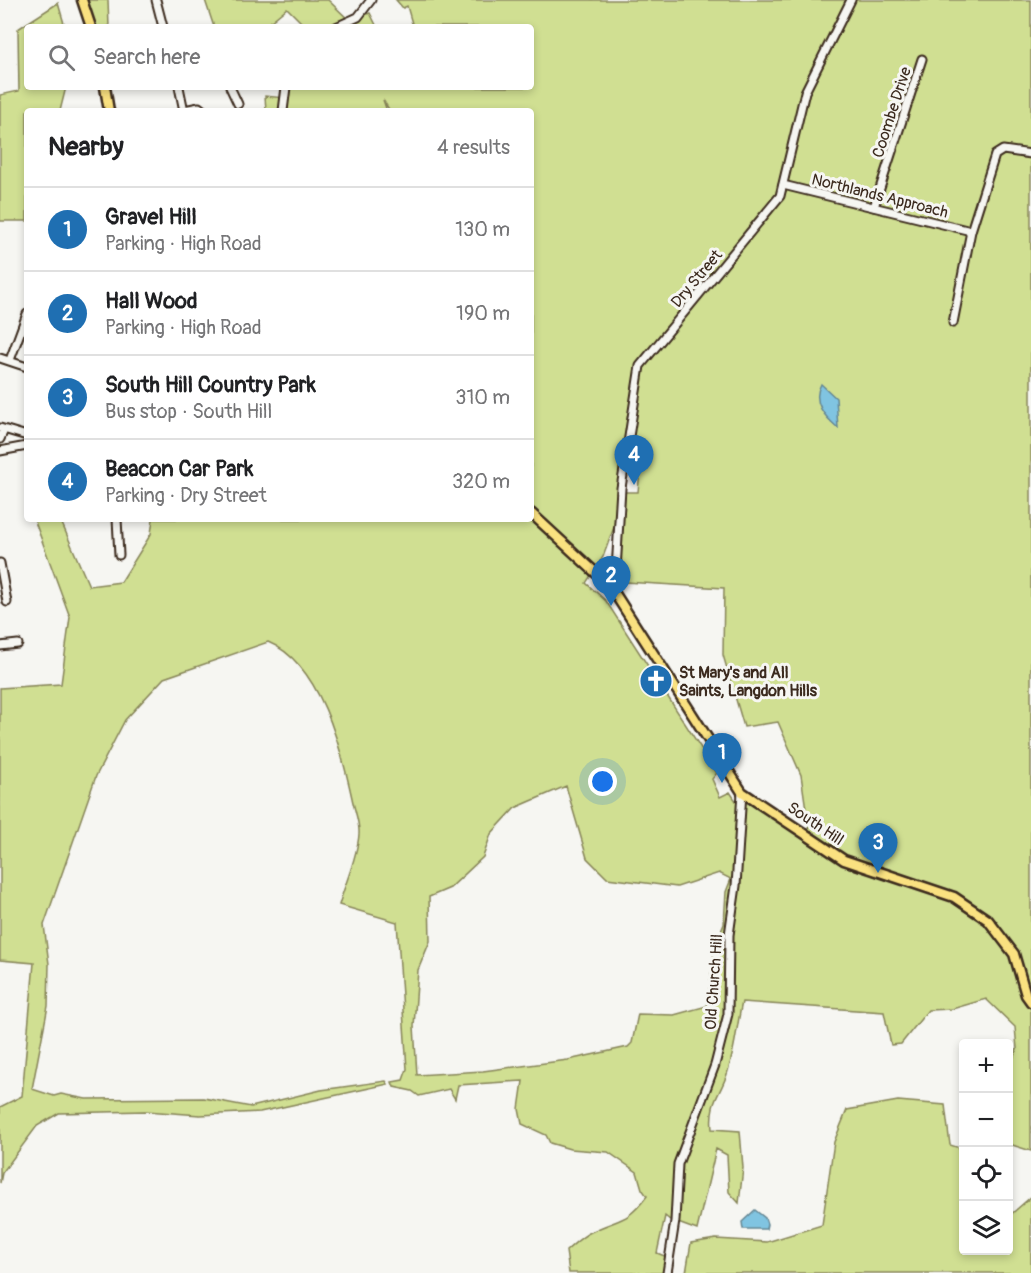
<!DOCTYPE html>
<meta charset="utf-8">
<style>
:root{--surface:#fff;--page:#f6f6f6;--text:#202124;--muted:#757577;--line:#e0e0e0;--accent:#1f6fb2}
body{margin:0;font-family:Pangolin,sans-serif;background:var(--page);color:var(--text)}
.controls{position:absolute;right:18px;bottom:18px;display:grid;overflow:hidden;border-radius:6px;box-shadow:0 3px 9px #0003}
.controls button{width:54px;height:54px;display:grid;place-items:center;padding:0;border:0;border-bottom:2px solid var(--line);background:var(--surface);color:var(--text);font:30px sans-serif}
.you{position:absolute;left:603px;top:782px;width:21px;height:21px;margin:-15px;border:4px solid #fff;border-radius:50%;background:#1a73e8;box-shadow:0 0 0 9px #1a73e833}
.badge{display:grid;place-items:center;width:39px;height:39px;border-radius:50%;background:var(--accent);color:#fff;font-size:20px;font-weight:700}
.pin{position:absolute;translate:-50% -50px;filter:drop-shadow(0 2px 3px #0008)}
.pin::after{content:'';position:absolute;top:32px;width:21px;height:18px;background:inherit;clip-path:polygon(0 0,100% 0,50% 100%)}
.list{margin:0;padding:0;list-style:none}
h2{display:flex;justify-content:space-between;align-items:center;height:78px;margin:0;padding:0 24px;font-size:26px}
h2 small{font-size:20px;font-weight:400;color:var(--muted)}
.list li{display:grid;grid-template-columns:39px 1fr auto;gap:18px;align-items:center;box-sizing:border-box;height:84px;padding:0 24px;border-top:2px solid var(--line)}
.list b{display:block;font-size:22px;white-space:nowrap}
.list p{margin:0;font-size:20px;white-space:nowrap;color:var(--muted)}
.list em{font-size:20px;font-style:normal;color:var(--muted)}
.icon{flex:none;width:33px;height:33px;fill:none;stroke:currentColor;stroke-width:2;stroke-linecap:round;stroke-linejoin:round}
.map{position:relative;flex:none;width:1031px;height:1273px;overflow:hidden}
.search{position:absolute;background:var(--surface);box-shadow:0 3px 9px #0003;left:24px;top:24px;width:510px;height:66px;display:flex;align-items:center;gap:15px;box-sizing:border-box;padding:0 21px;border-radius:6px;color:var(--muted);font-size:22px}
.panel{position:absolute;background:var(--surface);box-shadow:0 3px 9px #0003;left:24px;top:108px;width:510px;height:414px;border-radius:6px}
.map>svg:first-child{display:block}
.green{fill:#d0df92;stroke:#868458;stroke-width:1.5;fill-rule:evenodd}
.water{fill:#80c4e1;stroke:#648693;stroke-width:1.5}
.lines{fill:none;stroke-linecap:round;stroke-linejoin:round}
.minor-casing{stroke:#3b2a1e;stroke-width:11}
.major-casing{stroke:#3b2a1e;stroke-width:13}
.minor{stroke:#f6f6f2;stroke-width:7}
.major{stroke:#fae180;stroke-width:8}
.labels{text-anchor:middle;stroke-width:6;stroke-linejoin:round;paint-order:stroke}
.street-label{font-size:16px;fill:#3b2a1e;stroke:#f6f6f2}
.poi-label{font-size:16px;font-weight:bold;fill:#3b2a1e;stroke:#f6f6f2;text-anchor:start}
</style>
<div class="map">
<svg width="1031" height="1273" viewBox="0 0 1031 1273">
<rect width="100%" height="100%" fill="#f6f6f2"/>
<filter id="ink" filterUnits="userSpaceOnUse"><feTurbulence type="fractalNoise" baseFrequency=".0167" numOctaves="2"/><feDisplacementMap in="SourceGraphic" scale="12" xChannelSelector="R" yChannelSelector="G"/><feConvolveMatrix kernelMatrix="1 2 1 2 8 2 1 2 1" color-interpolation-filters="sRGB"/></filter>
<g filter="url(#ink)">
<!-- green -->
<g class="green">
<polygon points="82,0 108,0 109,27 91,27"/>
<polygon points="205,0 328,0 350,21 370,13 377,27 306,27 287,8 264,27 214,27"/>
<path d="M396,0h635v1151l-22,-7v-76l8,-19 -2,-22 -29,-28 -34,10 -24,1 -27,34 -10,1 -7,-33 -142,-10c-5,23 -7,47 -14,69 -7,24 -19,29 -16,58l28,2 3,37 -4,35 -10,-11 -2,-37 -11,-6 -19,81 -27,-10 -5,-4 -8,37 10,4 -1,16h-97l-3,-22c8,-7 17,-16 27,-20 27,-13 34,-8 54,-35l-5,-7 -5,-17 -29,-20 -38,-3 -20,-6 -4,-8 -24,-11 -3,-15 4,-28 -65,4 -3,14 -6,-10 -30,7 -7,-5 -18,-4 -2,-5 11,-2 4,-11 -10,-147 -58,-17c6,-21 19,-50 20,-71 1,-11 -5,-25 -7,-36 -11,-50 -32,-135 -84,-156l-104,36 -39,42 -29,56 -52,149 5,39 -1,42 -16,83 22,7 7,-2 25,5 118,-1 47,9 70,-17 65,-9 2,3 -128,28 -60,3 -54,-4 -87,2 -22,13 -35,47 -2,10v-76l22,-11 12,-133 -34,-3v-272l61,-4 9,-67 -36,-98h26l29,67 32,-4 30,-48 2,-15h378v-408h-141l-7,-11 4,11h-121l-1,-15 20,2 1,-11h245v-60h-118l-6,-21 -4,2zM627,448l15,1 -4,43h-17l-5,78 9,12 99,6 -1,67 21,72 34,-5 23,53 9,62 -63,-38 -11,2 -6,-9 -10,5 -8,-18 5,-6 -111,-172 -20,-18 17,-26 14,-38zM566,786l21,72 20,20 70,9 42,-14 12,6 -5,13 -2,32 -9,22 -8,60 -33,9 -36,-1 -6,29 -4,4 -60,13 -85,11 -66,4 -3,-49 4,-56 12,-29 -1,-44 21,-9 33,-31 8,-23 24,-26z"/>
<polygon points="58,3 65,27 27,27 27,87 66,87 60,111 27,111 27,221 0,221 0,95 19,91 18,29"/>
<polygon points="898,1101 945,1105 950,1145 963,1149 964,1250 1008,1250 1009,1216 1031,1197 1031,1273 686,1273 691,1243 716,1239 767,1242 822,1225 834,1142 847,1110"/>
</g>
<!-- water -->
<g class="water">
<path d="M821,384l15,14 2,30c-13,-11 -27,-26 -17,-44z"/>
<polygon points="755,1210 765,1218 767,1224 766,1229 743,1229 742,1222"/>
</g>
<g class="lines">
<!-- minor casing -->
<g class="minor-casing">
<g id="minor">
<polyline points="156,0 163,27"/>
<polyline points="336,27 358,17 371,0"/>
<polyline points="179,87 184,111"/>
<polyline points="230,87 238,104"/>
<polyline points="184,110 199,107 204,111"/>
<polyline points="283,111 286,87"/>
<polyline points="783,185 971,231"/>
<polyline points="874,207 922,59"/>
<polyline points="953,323 971,231 995,155 1003,150 1031,154"/>
<polyline points="0,358 27,367"/>
<polyline points="10,360 27,314"/>
<polyline points="0,428 27,436"/>
<polyline points="0,439 4,430"/>
<polyline points="0,451 27,446"/>
<polyline points="117,519 119,555"/>
<polyline points="0,563 7,602"/>
<polyline points="610,586 616,570 621,488 640,366 780,196 805,92 851,0"/>
<polyline points="0,646 18,644"/>
<polyline points="667,1273 675,1221 678,1164 715,1065 728,1014 729,935 736,886 742,792"/>
</g>
</g>
<!-- major casing -->
<g class="major-casing">
<g id="major">
<polyline points="82,0 91,27"/>
<polyline points="105,87 109,111"/>
<polyline points="531,513 610,586 742,792 844,860 954,897 988,920 1014,954 1026,995 1031,1002"/>
</g>
</g>
<!-- minor -->
<use href="#minor" class="minor"/>
<!-- major -->
<use href="#major" class="major"/>
</g>
</g>
<!-- icons -->
<defs>
<g id="church-disc" transform="scale(1.725)"><circle r="9.5" fill="#1f6fb2" stroke="#f6f6f2"/><path d="M-1.2-6h2.4v3.5h3.3v2.4h-3.3V6h-2.4V-.1h-3.3v-2.4h3.3Z" fill="#fff"/></g>
</defs>
<g fill-rule="evenodd">
<use href="#church-disc" x="656" y="681"/>
</g>
<g class="labels">
<!-- street labels -->
<g class="street-label">
<text transform="translate(891 112) rotate(-72)" y="6">Coombe Drive</text>
<text transform="translate(880 195) rotate(14)" y="6">Northlands Approach</text>
<text transform="translate(696 278) rotate(-50)" y="6">Dry Street</text>
<text transform="translate(816 823) rotate(34)" y="6">South Hill</text>
<text transform="translate(713 982) rotate(-86)" y="6">Old Church Hill</text>
</g>
<!-- poi labels -->
<g class="poi-label">
<text x="679" y="678">St Mary's and All<tspan x="679" dy="18">Saints, Langdon Hills</tspan></text>
</g>
</g>
</svg>
<div class="controls">
<button>+</button>
<button>−</button>
<button><svg class="icon" aria-label="locate" viewBox="0 0 24 24"><circle cx="12" cy="12" r="6"/><path d="M12 2v4M12 18v4M2 12h4M18 12h4"/></svg></button>
<button><svg class="icon" aria-label="layers" viewBox="0 0 24 24"><path d="M12 4l9 5-9 5-9-5zM3 14l9 5 9-5"/></svg></button>
</div>
<div class="you"></div>
<div class="pin badge" style="left:722px;top:783px">1</div>
<div class="pin badge" style="left:611px;top:606px">2</div>
<div class="pin badge" style="left:878px;top:873px">3</div>
<div class="pin badge" style="left:634px;top:485px">4</div>
<div class="search"><svg class="icon" aria-label="search" viewBox="0 0 24 24"><circle cx="10" cy="10" r="6"/><path d="M15 15l6 6"/></svg>Search here</div>
<section class="panel">
<h2>Nearby<small>4 results</small></h2>
<ul class="list">
<li><span class="badge">1</span><div><b>Gravel Hill</b><p>Parking · High Road</p></div><em>130 m</em></li>
<li><span class="badge">2</span><div><b>Hall Wood</b><p>Parking · High Road</p></div><em>190 m</em></li>
<li><span class="badge">3</span><div><b>South Hill Country Park</b><p>Bus stop · South Hill</p></div><em>310 m</em></li>
<li><span class="badge">4</span><div><b>Beacon Car Park</b><p>Parking · Dry Street</p></div><em>320 m</em></li>
</ul>
</section>
</div>
